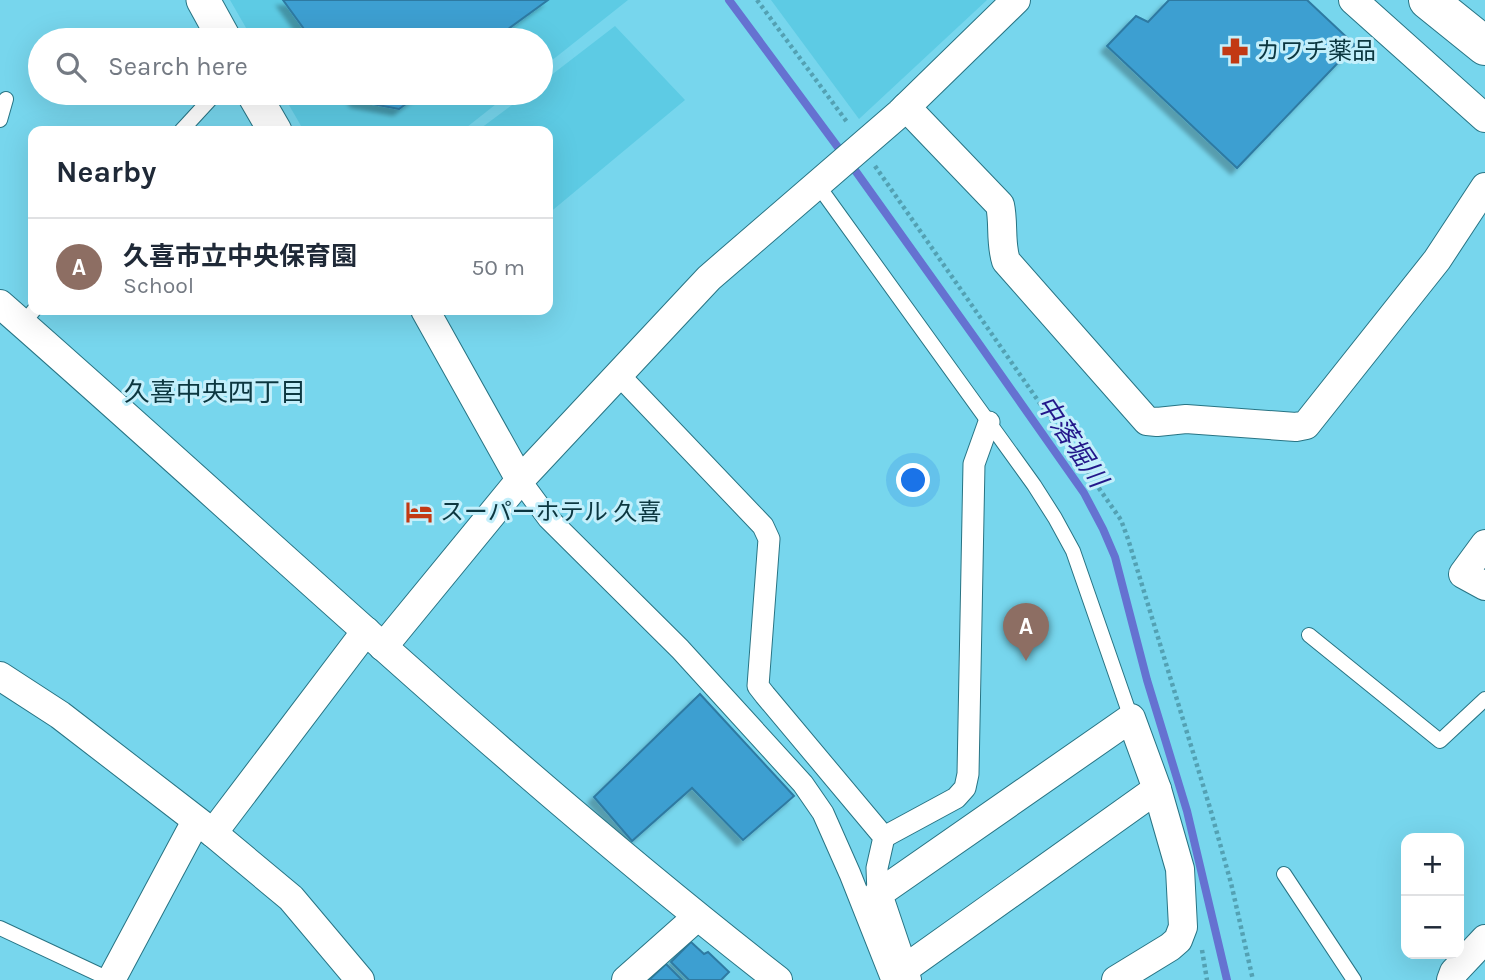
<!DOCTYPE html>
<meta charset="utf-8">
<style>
:root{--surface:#fff;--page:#f6f6f7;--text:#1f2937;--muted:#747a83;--line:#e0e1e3;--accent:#0b8043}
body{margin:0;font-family:Karla,"Noto Sans JP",sans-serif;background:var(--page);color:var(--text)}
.controls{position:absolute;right:21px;bottom:21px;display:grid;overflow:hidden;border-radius:14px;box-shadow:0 7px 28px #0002}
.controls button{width:63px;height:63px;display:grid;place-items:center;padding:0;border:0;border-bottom:2px solid var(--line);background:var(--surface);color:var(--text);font:35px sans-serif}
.you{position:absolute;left:914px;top:481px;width:24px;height:24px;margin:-18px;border:5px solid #fff;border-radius:50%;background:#1a73e8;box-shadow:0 0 0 10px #1a73e833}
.badge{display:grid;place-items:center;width:46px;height:46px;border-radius:50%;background:var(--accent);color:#fff;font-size:23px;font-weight:700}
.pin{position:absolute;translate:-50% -58px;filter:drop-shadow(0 2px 4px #0008)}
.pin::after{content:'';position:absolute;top:37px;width:24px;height:21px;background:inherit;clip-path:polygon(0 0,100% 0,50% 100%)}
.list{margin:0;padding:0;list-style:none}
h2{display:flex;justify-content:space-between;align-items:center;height:91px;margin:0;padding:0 28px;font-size:30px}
h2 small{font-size:23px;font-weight:400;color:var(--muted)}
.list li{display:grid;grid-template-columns:46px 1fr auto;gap:21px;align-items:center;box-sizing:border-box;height:98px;padding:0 28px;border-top:2px solid var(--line)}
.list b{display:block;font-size:26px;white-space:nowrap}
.list p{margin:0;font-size:23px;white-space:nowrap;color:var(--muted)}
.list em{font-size:23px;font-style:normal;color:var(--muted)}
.icon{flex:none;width:38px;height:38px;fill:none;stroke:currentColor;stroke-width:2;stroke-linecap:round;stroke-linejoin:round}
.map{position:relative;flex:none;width:1485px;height:980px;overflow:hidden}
.search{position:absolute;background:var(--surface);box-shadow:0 7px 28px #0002;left:28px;top:28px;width:525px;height:77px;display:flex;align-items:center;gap:18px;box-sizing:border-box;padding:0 24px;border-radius:38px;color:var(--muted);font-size:26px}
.panel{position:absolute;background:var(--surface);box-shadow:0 7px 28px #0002;left:28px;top:126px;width:525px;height:189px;border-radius:14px}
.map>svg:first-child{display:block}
.built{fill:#5dcbe4}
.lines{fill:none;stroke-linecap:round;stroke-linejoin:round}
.stream{stroke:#6572d1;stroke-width:8}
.building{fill:#3d9fd1;stroke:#2e7aa2;stroke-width:2;filter:url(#shadow)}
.service-casing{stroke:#287484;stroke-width:16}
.pedestrian-casing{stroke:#287484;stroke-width:23}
.minor-casing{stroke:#287484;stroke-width:30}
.tertiary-casing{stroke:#287484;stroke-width:35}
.secondary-casing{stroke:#287484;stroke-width:40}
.path{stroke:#53a1b3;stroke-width:4.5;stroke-dasharray:3.5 3.5;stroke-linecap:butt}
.service{stroke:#fff;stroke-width:14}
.pedestrian{stroke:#fff;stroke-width:21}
.minor{stroke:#fff;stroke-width:28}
.tertiary{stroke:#fff;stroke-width:33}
.secondary{stroke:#fff;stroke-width:38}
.labels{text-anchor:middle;stroke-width:6;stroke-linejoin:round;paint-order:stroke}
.poi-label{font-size:24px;fill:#0c3740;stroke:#c3effb;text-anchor:start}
.neighbourhood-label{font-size:26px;fill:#0c3740;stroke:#c3effb}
.water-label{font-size:26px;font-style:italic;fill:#23178a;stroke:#c3effb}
</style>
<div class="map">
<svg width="1485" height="980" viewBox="0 0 1485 980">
<defs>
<filter id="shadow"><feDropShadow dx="-6" dy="6" stdDeviation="2" flood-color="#0004"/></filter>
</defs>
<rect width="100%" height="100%" fill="#77d6ed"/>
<!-- built -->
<g class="built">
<polygon points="230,0 628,0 541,69 541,40 253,40"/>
<polygon points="771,0 987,0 859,119"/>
<polygon points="615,26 685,100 548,214 548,131 477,131 528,93 541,93 541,83"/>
<polygon points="282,93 510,93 462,131 304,131"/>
</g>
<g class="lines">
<!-- stream -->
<polyline class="stream" points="729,0 857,173 975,338 1084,493 1103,529 1115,557 1147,680 1187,811 1227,980"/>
</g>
<!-- building -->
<g class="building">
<polygon points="283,0 548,0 493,40 312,40"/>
<polygon points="1169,0 1307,0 1355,45 1237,168 1107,46 1136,16 1148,22"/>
<polygon points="351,93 421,93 399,109 357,101"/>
<polygon points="700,694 794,796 743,840 692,788 632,841 594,797"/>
<polygon points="691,942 704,954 708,952 729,972 721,980 689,980 671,962"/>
<polygon points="666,964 682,980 649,980"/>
</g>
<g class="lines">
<!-- service casing -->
<g class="service-casing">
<g id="service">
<polyline points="0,120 6,99"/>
<polyline points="181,131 216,93"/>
<polyline points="817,184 1034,485 1055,518 1073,551 1131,718"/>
<polyline points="23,324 34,310"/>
<polyline points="1309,635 1440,741 1485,699"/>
<polyline points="1284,874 1354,980"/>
<polyline points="0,928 111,980"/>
</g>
</g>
<!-- pedestrian casing -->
<g class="pedestrian-casing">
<g id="pedestrian">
<polyline points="619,375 763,526 769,539 758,686 765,695 884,837 877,868 878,894"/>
<polyline points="520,480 548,518 680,649 803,784 823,813 850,874 892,980"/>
<polyline points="884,837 956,798 965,788 968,774 974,464 989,422"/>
</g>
</g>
<!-- minor casing -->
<g class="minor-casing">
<g id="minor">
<polyline points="1353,0 1485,118"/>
<path d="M906,107l94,98c4,18 0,37 6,56l141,160 10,1 29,-3 110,8 10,-2 131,-165 48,-73"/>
<path d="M0,304c258,226 507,465 778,676"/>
<polyline points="425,310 520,480"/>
<polyline points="1485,544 1463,574 1485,586"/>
<polyline points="383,647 520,480 709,278 900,113 1016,0"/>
<polyline points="0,676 60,715 213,833 291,898 360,980"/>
<polyline points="213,833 366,631"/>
<polyline points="903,970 1157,789"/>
<polyline points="111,980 196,821"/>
<polyline points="626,980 697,917"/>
<polyline points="907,980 878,894 1131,718 1157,789 1180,869 1183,927 1178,940 1170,947 1116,980"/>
<polyline points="1451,980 1454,972 1485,939"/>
</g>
</g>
<!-- tertiary casing -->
<g class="tertiary-casing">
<g id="tertiary">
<polyline points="203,0 225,40"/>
<polyline points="253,93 275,131"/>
</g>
</g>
<!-- secondary casing -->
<g class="secondary-casing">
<polyline id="secondary" points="1428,0 1485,46"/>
</g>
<!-- path -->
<g class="path">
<polyline points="757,0 847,122"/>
<polyline points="875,166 1121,520 1128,539 1210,808 1231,883 1253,980"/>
<polyline points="1202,950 1207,980"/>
</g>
<!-- service -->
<use href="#service" class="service"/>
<!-- pedestrian -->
<use href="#pedestrian" class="pedestrian"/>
<!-- minor -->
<use href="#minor" class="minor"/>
<!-- tertiary -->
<use href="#tertiary" class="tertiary"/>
<!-- secondary -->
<use href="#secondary" class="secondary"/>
</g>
<!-- icons -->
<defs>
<g id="pharmacy-bare" transform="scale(2.1)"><path d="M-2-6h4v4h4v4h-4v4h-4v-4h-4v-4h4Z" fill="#c23913" stroke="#c3effb" stroke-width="2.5" paint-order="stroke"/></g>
<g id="hotel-bare" transform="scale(2.1)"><path d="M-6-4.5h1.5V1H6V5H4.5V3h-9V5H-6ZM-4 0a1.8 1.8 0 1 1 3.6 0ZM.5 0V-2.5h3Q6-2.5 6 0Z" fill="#c23913" stroke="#c3effb" stroke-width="2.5" paint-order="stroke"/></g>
</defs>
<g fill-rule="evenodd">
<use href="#pharmacy-bare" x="1235" y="51"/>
<use href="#hotel-bare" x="419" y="512"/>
</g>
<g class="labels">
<!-- poi labels -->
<g class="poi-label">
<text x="1256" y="59">カワチ薬品</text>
<text x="440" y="520">スーパーホテル 久喜</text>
</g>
<!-- neighbourhood labels -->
<g class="neighbourhood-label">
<text x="215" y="401">久喜中央四丁目</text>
</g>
<!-- water labels -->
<g class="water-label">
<text transform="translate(1072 441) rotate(56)" y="9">中落堀川</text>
</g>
</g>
</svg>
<div class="controls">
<button>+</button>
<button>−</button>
</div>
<div class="you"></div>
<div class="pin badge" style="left:1026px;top:661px;background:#8d6e63">A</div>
<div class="search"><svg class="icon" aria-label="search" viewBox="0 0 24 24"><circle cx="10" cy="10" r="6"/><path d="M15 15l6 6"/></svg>Search here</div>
<section class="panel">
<h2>Nearby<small></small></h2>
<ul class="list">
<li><span class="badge" style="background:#8d6e63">A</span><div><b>久喜市立中央保育園</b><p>School</p></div><em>50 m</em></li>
</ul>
</section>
</div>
